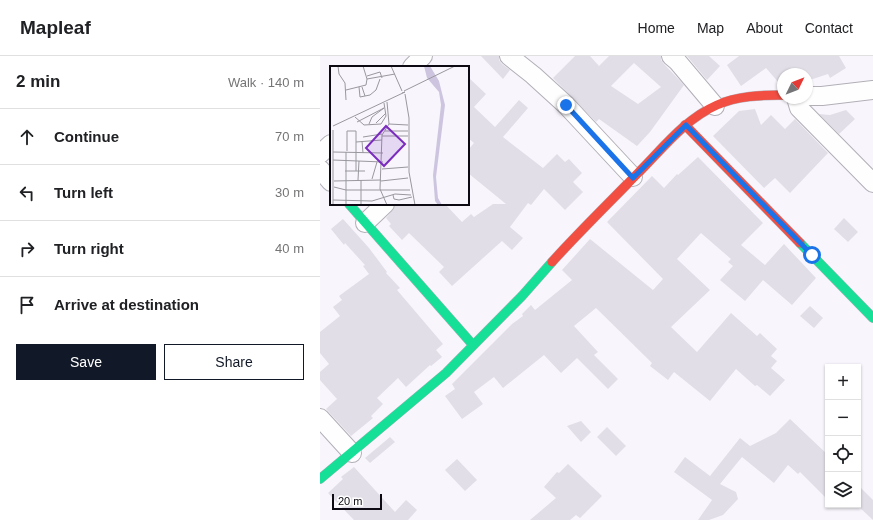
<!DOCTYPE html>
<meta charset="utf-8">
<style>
:root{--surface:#fff;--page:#f2f2f2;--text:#202124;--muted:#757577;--line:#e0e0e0;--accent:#111827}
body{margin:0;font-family:Helvetica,sans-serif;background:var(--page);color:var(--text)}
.controls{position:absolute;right:12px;bottom:12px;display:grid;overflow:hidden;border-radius:0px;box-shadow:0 1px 3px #0004}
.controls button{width:36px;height:36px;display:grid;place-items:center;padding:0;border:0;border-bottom:1px solid var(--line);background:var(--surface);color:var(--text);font:20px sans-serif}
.compass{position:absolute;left:457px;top:12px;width:36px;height:36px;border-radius:50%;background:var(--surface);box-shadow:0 1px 3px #0004;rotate:47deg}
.scale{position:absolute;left:12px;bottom:10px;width:50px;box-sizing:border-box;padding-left:4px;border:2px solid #0d0a13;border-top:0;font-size:11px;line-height:14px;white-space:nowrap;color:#0d0a13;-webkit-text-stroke:3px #fff;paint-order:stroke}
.stop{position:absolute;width:12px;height:12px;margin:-9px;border:3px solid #1a73e8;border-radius:50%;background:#fff}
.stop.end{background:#1a73e8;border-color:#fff;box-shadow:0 1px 4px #0008}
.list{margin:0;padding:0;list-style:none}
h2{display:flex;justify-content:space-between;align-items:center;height:52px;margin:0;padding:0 16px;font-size:17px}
h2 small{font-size:13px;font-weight:400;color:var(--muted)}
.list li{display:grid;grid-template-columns:26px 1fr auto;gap:12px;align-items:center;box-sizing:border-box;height:56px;padding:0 16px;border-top:1px solid var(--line)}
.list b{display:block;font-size:15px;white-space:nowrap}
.list em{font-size:13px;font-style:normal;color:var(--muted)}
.actions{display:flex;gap:8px;padding:12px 16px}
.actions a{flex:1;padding:9px 0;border:1px solid var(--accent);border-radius:0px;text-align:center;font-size:14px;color:var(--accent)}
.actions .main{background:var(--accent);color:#fff}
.icon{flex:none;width:22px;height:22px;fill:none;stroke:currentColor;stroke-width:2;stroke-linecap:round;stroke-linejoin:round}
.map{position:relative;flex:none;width:553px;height:464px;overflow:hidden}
header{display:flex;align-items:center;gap:24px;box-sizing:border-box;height:56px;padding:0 20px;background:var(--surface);border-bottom:1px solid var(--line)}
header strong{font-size:19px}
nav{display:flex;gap:22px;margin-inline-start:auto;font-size:14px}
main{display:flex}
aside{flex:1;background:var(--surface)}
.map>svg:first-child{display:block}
.building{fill:#e1dee7;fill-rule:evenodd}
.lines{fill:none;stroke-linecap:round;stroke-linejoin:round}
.street-casing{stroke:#b2afb7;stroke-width:20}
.fast-casing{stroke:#b2afb7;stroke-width:10}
.jam-casing{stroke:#b2afb7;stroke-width:10}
.street{stroke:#fefeff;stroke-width:18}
.fast{stroke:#16e098;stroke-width:9}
.jam{stroke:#f24e42;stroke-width:9}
.route{stroke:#1a73e8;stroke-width:5}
.inset-road{fill:none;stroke:#9a989f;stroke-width:1}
.view{fill:#7b2cbf;fill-opacity:0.15;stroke:#7b2cbf;stroke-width:2}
.inset-edge{fill:none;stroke:#0d0a13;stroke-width:2}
</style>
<header>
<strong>Mapleaf</strong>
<nav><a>Home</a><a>Map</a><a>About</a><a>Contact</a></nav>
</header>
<main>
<aside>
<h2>2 min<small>Walk · 140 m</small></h2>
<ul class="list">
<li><svg class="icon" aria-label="ahead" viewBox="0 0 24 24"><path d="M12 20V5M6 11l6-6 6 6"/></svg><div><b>Continue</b></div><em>70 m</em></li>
<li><svg class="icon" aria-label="left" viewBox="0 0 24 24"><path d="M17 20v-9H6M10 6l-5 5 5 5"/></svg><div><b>Turn left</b></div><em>30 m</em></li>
<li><svg class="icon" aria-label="right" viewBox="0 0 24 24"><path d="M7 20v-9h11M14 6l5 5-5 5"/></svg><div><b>Turn right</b></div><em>40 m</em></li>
<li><svg class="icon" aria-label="arrive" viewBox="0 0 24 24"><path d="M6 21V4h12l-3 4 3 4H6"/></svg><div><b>Arrive at destination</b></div></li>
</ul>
<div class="actions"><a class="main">Save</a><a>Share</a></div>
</aside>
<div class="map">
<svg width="553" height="464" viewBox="0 0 553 464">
<rect width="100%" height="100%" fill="#f8f6fc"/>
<!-- building -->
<g class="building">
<polygon points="161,0 179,0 179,4 182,8 190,14 183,23"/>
<path d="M255,0h15l9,10 10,-10h52v4l3,4 20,21 -34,47 -13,14 -38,-27 -3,3 -43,-44zM314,7l27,24 -23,17 -27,-18z"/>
<polygon points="367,0 389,0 400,10 387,24"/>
<polygon points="419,0 519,0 526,12 510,22 508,18 487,25 487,18 463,18 463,27 459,27 446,12 421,30 407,9"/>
<polygon points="148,21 166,38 154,51 175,71 199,44 208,52 183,81 223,112 237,98 245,106 249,103 262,117 253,126 263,136 245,154 224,133 211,149 208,147 190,171 203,182 192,194 182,185 132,230 119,216 124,211 89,177 82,184 69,170 71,168 66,162 72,155 75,148 125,148 142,166 151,158 154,161 173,148 186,148 148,117 148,94 154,87 148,82"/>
<polygon points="435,53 441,69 451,59 465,73 475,63 508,97 470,137 455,122 444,132 393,80 419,55"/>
<polygon points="526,54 535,63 519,78 499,58 510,59"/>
<polygon points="378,101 443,167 421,189 445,209 464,188 496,222 472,249 443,224 425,245 400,224 413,210 408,206 411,203 381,177 357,203 390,234 351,271 377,296 411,257 437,280 440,277 457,293 451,300 457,305 451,312 465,324 450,340 437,329 435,330 416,313 390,345 354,316 348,324 330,310 332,307 276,252 254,270 278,296 274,299 298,323 288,333 257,302 241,317 224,299 183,332 174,321 154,336 163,348 142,363 125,340 135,333 132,328 192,268 203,260 202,258 211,249 215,254 252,224 242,214 270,183 333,234 343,223 287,166 332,120 344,132 357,118 358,119"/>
<polygon points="524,162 538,176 528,186 514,173"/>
<polygon points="23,163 49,192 67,216 66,217 80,232 77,234 123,288 116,294 122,301 111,310 110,309 86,331 78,322 57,342 63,348 51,360 53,362 31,380 6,353 17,343 0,324 0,316 9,308 0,297 0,276 20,260 13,251 22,244 19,240 49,218 43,210 45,209 25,187 24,189 11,173"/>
<polygon points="490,250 503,262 494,272 480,260"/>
<polygon points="470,363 508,399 508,444 480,416 478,418 468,409 454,427 422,401 400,428 416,436 418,443 403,459 389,464 378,464 392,444 354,416 365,401 390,420 420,382 430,390 456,377"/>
<polygon points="261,365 271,376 261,386 247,370"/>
<polygon points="287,371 306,390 296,400 277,381"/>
<polygon points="70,381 75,386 50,407 45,402"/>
<polygon points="137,403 157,424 145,435 125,414"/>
<polygon points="248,408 282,440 260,462 256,459 250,464 210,464 236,442 224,431 237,416 239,417"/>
<polygon points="34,411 75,456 86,444 97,454 88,464 34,464 8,437 23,423 21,421"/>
<polygon points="538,429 553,444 553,464 538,450"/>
</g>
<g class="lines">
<!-- street casing -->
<g class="street-casing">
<g id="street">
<polyline points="189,0 213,19 246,49 313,121"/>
<polyline points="351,0 357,5 395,50"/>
<polyline points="92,11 103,0"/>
<polyline points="487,40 502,40 553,34"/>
<polyline points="476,42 479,52 553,127"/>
<polyline points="0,98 11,88"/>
<polyline points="0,113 11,126"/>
<polyline points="45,167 65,148"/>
<polyline points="0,362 32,397"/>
</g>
</g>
<!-- fast casing -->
<g class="fast-casing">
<g id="fast">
<polyline points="29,148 153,289"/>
<polyline points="480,187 553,262"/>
<polyline points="0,423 126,317 202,240 232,206"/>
</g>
</g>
<!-- jam casing -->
<g class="jam-casing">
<g id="jam">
<polyline points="365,69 480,187"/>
<path d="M232,206c28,-31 58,-60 87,-90 24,-24 46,-53 78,-67 20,-9 44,-10 66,-10"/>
</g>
</g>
<!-- street -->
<use href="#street" class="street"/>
<!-- fast -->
<use href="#fast" class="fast"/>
<!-- jam -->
<use href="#jam" class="jam"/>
</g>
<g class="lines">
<!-- route -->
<polyline class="route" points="246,49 313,122 366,69 492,199"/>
</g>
<!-- overview -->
<g transform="translate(10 10)">
<rect width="139" height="139" fill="#f8f6fc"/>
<path d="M94,0h6l9,15 6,24 -9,72 2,21 4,7h-4l-3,-4 -2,-26 8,-70 -2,-13 -12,-14z" fill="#cdc5df"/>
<path class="inset-road" d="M8,0l1,8 6,9 1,17M61,0l11,25M37,10l13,-4 2,6M37,13l28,-5M29,21l1,10 5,-1M32,21l3,9 5,-1 6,-5 4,-11M16,24l20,-5 1,-6 -4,-13M74,25l51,-25M75,28l4,24v54l6,33M25,51l9,8 17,-1 5,-8 -2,-13M27,56l27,-14M46,57l10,-10M39,58l3,-7 12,-9M59,58l19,1M3,60l72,-34 -3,1M3,64v75M55,65h23M52,70h26M33,71l19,-3M32,75l1,12M26,76l26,-2M17,85v-20h9v40M3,86l50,1M16,86v53M3,94l50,2M52,103l26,-2M15,105h20M42,113l5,-17M28,114l1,-19M31,114v25M4,115l47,-1M51,115l27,-3M4,121l12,3h64M63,129l1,4 5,1 13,-3M3,134l39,1 23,-7 16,1M57,139l-7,-16 2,-54 7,-11 -2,-22"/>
<path class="view" d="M56,60l19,18 -21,22 -18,-18z"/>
<rect width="139" height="139" class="inset-edge"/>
</g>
</svg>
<div class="controls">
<button>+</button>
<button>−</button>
<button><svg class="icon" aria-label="locate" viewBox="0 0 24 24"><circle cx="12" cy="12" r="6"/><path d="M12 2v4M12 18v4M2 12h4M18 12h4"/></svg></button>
<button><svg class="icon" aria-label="layers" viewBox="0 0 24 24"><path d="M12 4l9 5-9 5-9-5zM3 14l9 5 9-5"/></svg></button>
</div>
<svg class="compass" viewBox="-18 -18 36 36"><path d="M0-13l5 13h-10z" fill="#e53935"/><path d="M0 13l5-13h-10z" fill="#757577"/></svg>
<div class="scale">20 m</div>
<div class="stop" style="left:492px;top:199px"></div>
<div class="stop end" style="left:246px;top:49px"></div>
</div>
</main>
